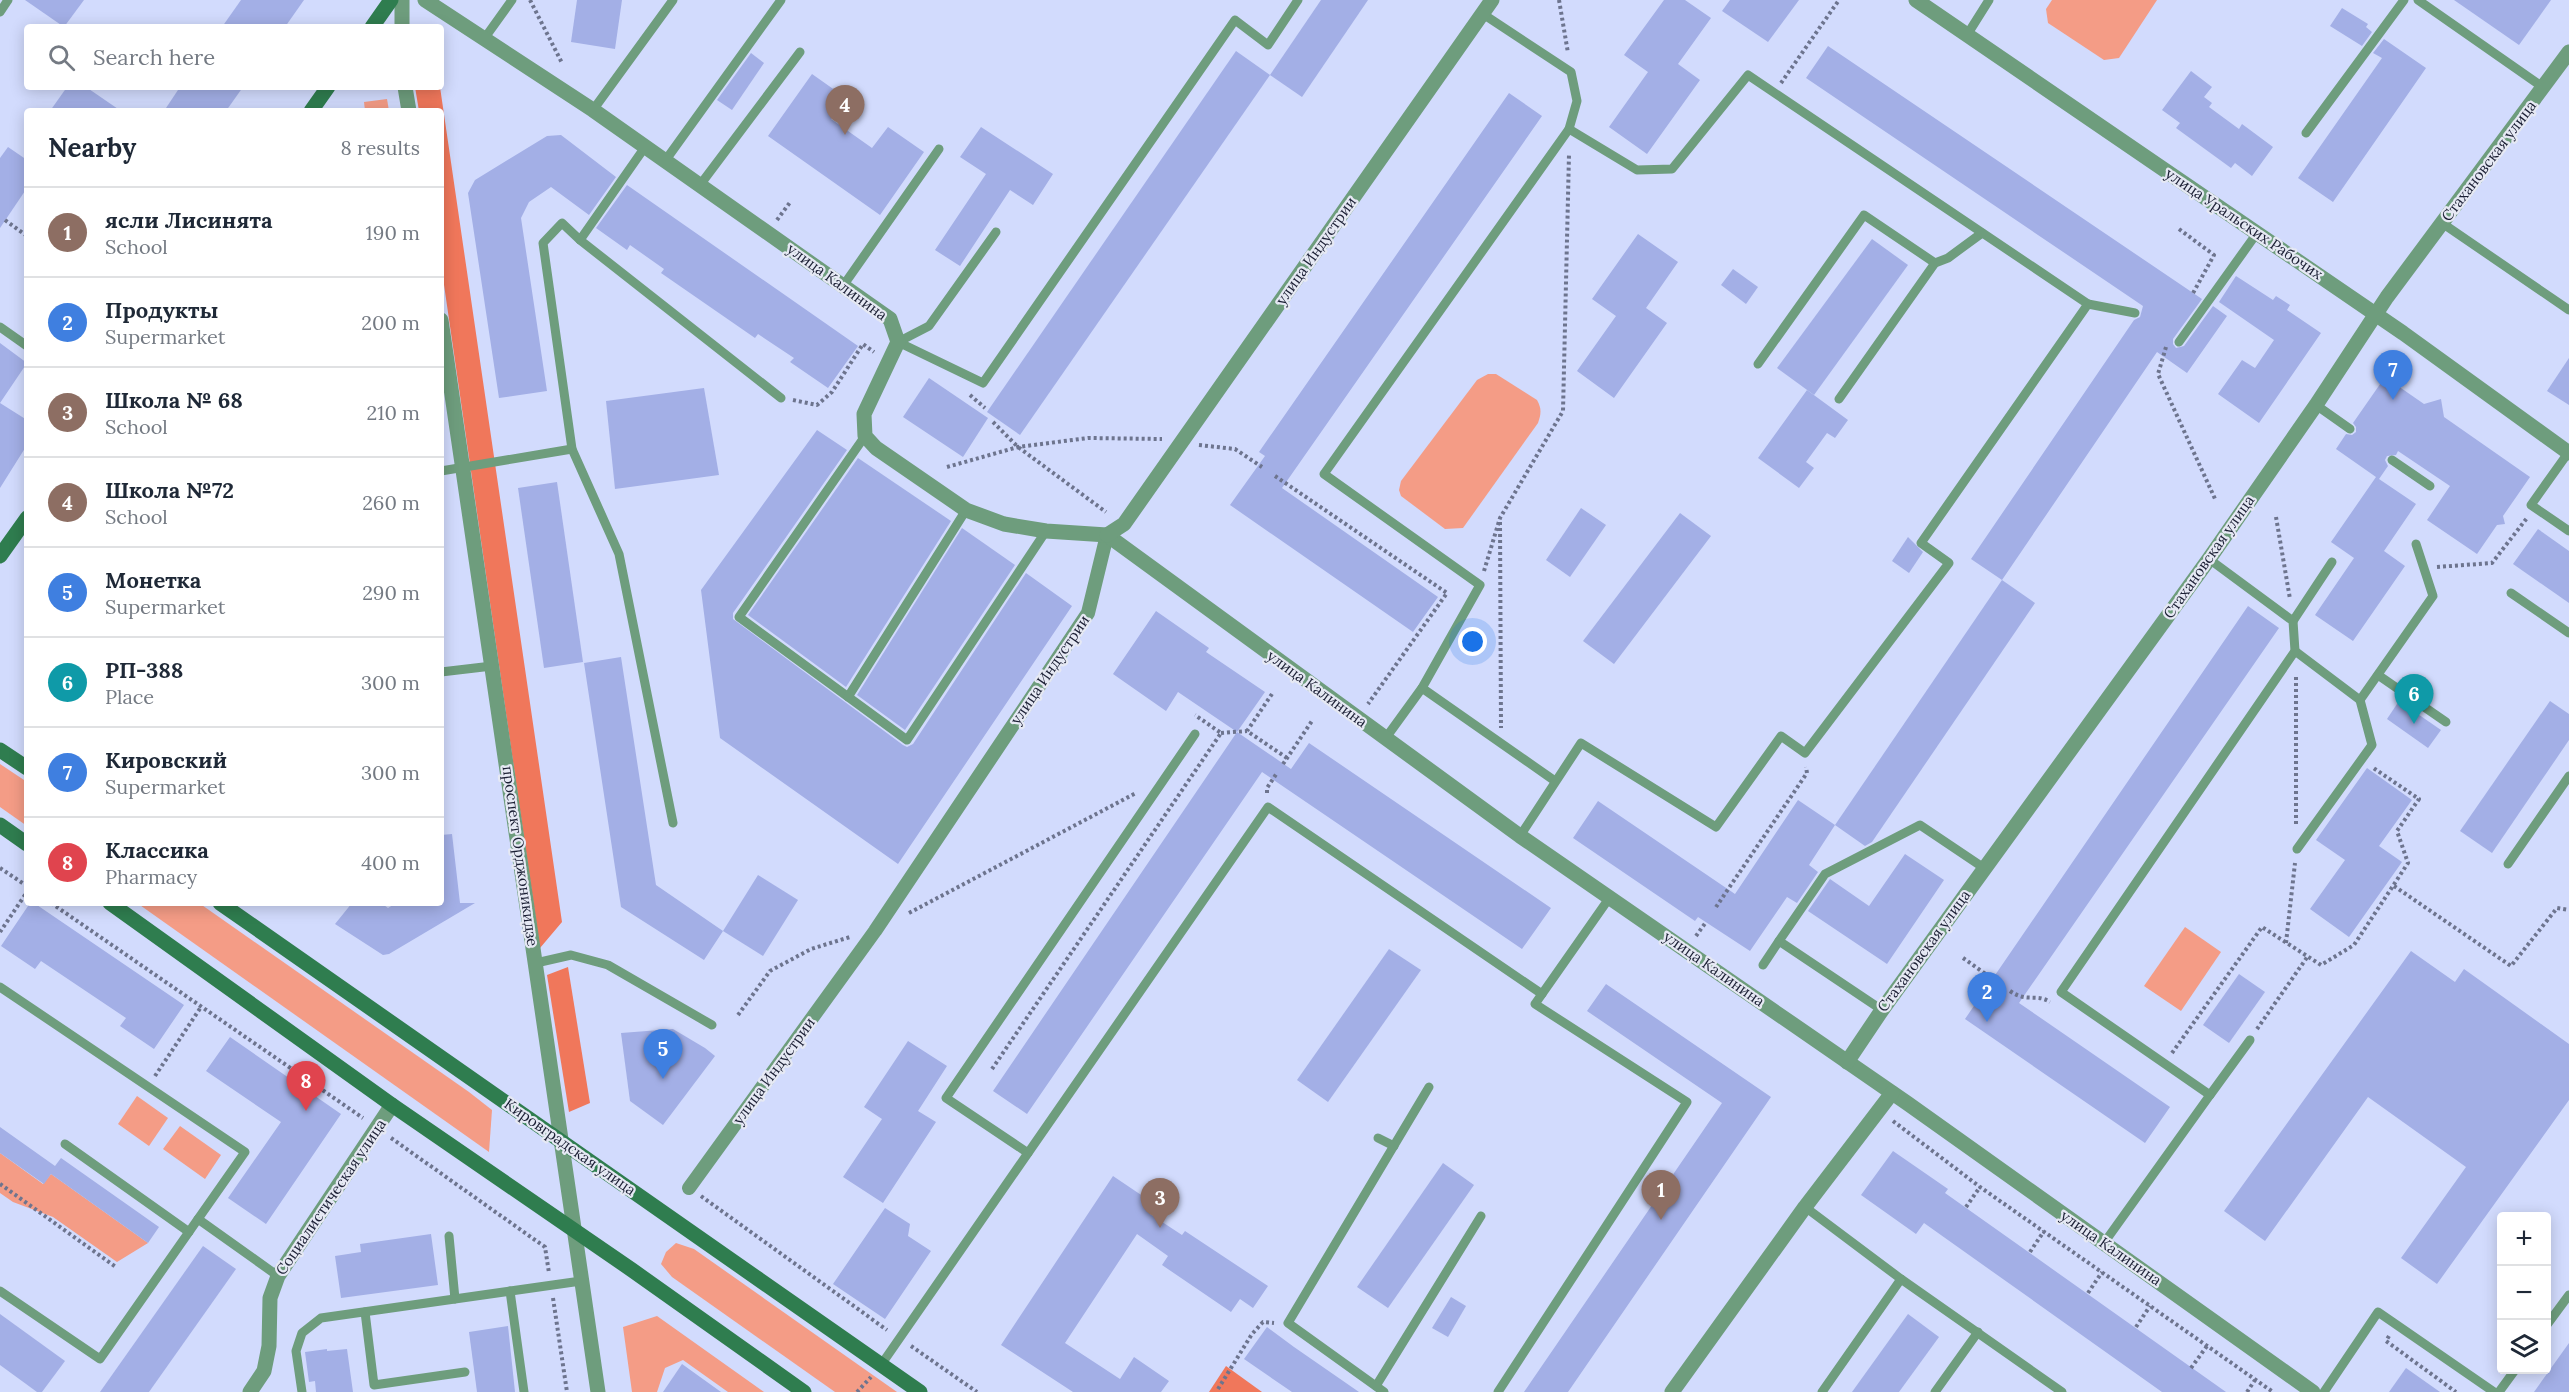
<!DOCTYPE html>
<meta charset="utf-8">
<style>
:root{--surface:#fff;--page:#f2f2f3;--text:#1f2937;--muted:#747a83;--line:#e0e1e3;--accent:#0f766e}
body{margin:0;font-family:Lora,serif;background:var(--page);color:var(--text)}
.controls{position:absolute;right:18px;bottom:18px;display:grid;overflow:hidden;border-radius:6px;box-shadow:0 3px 15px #0003}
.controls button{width:54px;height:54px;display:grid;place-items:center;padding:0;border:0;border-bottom:2px solid var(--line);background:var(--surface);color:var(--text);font:30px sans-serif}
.you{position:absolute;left:1473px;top:642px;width:21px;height:21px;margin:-15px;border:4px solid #fff;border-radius:50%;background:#1a73e8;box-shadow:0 0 0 9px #1a73e833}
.badge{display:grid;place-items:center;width:39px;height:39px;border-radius:50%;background:var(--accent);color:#fff;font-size:20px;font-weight:700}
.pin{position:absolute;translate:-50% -50px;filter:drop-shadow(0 2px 3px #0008)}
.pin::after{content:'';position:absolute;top:32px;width:21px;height:18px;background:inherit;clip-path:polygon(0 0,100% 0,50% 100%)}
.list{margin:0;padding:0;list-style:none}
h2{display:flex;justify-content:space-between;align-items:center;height:78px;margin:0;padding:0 24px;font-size:26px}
h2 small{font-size:20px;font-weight:400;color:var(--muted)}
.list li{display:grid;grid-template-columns:39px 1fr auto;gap:18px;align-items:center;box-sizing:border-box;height:90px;padding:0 24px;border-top:2px solid var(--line)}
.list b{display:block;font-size:22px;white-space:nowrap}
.list p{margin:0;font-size:20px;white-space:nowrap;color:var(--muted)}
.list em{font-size:20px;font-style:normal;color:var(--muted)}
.icon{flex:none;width:33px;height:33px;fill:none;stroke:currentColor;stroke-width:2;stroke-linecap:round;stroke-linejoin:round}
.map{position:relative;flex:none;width:2569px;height:1392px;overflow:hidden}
.search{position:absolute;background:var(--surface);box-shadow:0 3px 15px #0003;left:24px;top:24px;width:420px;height:66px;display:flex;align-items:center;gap:15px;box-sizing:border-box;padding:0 21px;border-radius:6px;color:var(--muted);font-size:22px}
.panel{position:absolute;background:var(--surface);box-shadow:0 3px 15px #0003;left:24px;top:108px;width:420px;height:798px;border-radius:6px}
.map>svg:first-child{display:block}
.green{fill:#f49c86}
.forest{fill:#f0775b}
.building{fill:#a3afe6}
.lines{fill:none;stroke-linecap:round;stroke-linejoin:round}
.path{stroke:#6d748e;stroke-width:4;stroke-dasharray:3 3;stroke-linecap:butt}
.service{stroke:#6e9d7d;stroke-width:9}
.pedestrian{stroke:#6e9d7d;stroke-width:14}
.minor{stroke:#6e9d7d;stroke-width:15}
.tertiary{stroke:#6e9d7d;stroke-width:15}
.secondary{stroke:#2f7d4f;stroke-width:15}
.labels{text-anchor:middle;stroke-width:4.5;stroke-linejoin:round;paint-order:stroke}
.street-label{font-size:15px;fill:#1b1f34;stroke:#e6e9f4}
</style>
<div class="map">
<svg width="2569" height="1392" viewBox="0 0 2569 1392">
<rect width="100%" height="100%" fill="#d2dbfd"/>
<!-- green -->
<g class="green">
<polygon points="2052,0 2157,0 2119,58 2104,60 2048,23 2046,9"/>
<polygon points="387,99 389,111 365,111 364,102"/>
<path d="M1488,374h8l41,26c5,9 4,14 1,23l-75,105 -18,1 -44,-33 -2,-6 2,-9 76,-101z"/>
<polygon points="0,764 27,782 27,826 0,807"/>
<polygon points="137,903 199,903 469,1092 492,1110 489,1152"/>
<polygon points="2185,927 2221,952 2181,1011 2144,986"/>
<polygon points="137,1096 168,1118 149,1146 118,1124"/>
<polygon points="180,1126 221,1155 205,1179 163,1149"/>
<polygon points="0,1153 43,1184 51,1174 148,1243 117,1262 53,1217 13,1202 0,1193"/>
<polygon points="676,1243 694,1249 897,1392 835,1392 672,1277 661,1264 666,1252"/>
<polygon points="657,1316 764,1392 728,1392 683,1360 665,1368 657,1392 632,1392 623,1327"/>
</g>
<!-- forest -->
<g class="forest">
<polygon points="415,87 440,87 562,922 540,948 441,264 441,111 419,111"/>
<polygon points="568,967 590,1103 569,1112 547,975"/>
<polygon points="1226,1366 1262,1392 1209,1392"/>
</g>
<!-- building -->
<g class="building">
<polygon points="25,0 84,0 64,27"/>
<polygon points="241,0 304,0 285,27 222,27"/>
<polygon points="577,0 622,0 615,49 571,42"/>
<polygon points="1321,0 1368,0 1302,97 1270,75"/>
<polygon points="1664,0 1685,0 1711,18 1678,64 1700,80 1647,154 1609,127 1648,72 1624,55"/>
<polygon points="1730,0 1799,0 1768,42 1722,11"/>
<polygon points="2454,0 2551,0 2519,45"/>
<polygon points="2342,8 2368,24 2366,27 2372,32 2362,46 2330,26"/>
<polygon points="2384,39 2426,68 2333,202 2298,178 2382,58 2373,53"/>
<polygon points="1828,46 2202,299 2173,339 2173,344 2176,348 2184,346 2213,306 2227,316 2187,373 2157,352 2002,580 1971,559 2134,320 2140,317 2143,306 1806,78"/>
<polygon points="1236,51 1270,75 1020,435 987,412"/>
<polygon points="751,53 764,63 732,110 717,100"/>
<polygon points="2191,71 2212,87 2204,97 2212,103 2209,107 2239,129 2242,124 2273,147 2252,176 2235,163 2231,168 2176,128 2180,123 2162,110"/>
<polygon points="812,74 846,98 831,119 872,148 888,127 924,152 880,215 768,136"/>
<polygon points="67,87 86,87 121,111 50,111"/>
<polygon points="180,87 243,87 226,111 164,111"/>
<polygon points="1509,93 1542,116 1282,488 1438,597 1413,632 1230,505 1265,456 1259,452"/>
<polygon points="981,127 1053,174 1033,205 1010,190 960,266 935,250 986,174 960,157"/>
<polygon points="561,135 616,177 589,215 551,187 529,202 521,218 547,391 499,398 468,193 475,180 547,136"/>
<polygon points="8,147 27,160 27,188 0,228 0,158"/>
<polygon points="627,185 858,346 828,388 790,362 794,358 758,334 755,338 661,273 664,269 630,245 627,250 596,228"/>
<polygon points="1638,234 1678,262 1646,308 1667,323 1614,398 1577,371 1616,316 1592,299"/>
<polygon points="1872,239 1908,265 1814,395 1777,368"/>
<polygon points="1733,269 1758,287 1746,304 1721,285"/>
<polygon points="2236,276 2273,300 2276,296 2290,305 2287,310 2321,333 2259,423 2218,394 2242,360 2255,368 2274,340 2219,302"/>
<polygon points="0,343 27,363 0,403 27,420 27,445 0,488"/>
<polygon points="2569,358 2569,405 2547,391"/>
<polygon points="2385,377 2424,404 2441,399 2444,417 2530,477 2503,516 2505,524 2497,525 2477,554 2427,520 2450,486 2398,451 2396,455 2387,456 2385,460 2388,466 2379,479 2416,504 2384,551 2405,566 2353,641 2315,615 2354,558 2331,542 2376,477 2336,449 2346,434 2352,435 2356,432 2356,427 2353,423"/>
<polygon points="929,378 988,418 963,457 903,417"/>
<polygon points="704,388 719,475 615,489 606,401"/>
<polygon points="1807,390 1848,420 1835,438 1827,433 1806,462 1814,468 1799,488 1758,458"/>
<polygon points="817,430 847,450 733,613 733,619 903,745 907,747 913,744 1026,573 1072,606 898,864 720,738 701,590"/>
<polygon points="858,458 951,521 846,687 748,615"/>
<polygon points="557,482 583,662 544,668 518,488"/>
<polygon points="1581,508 1606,525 1570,577 1546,560"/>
<polygon points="1680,513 1711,536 1614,664 1583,641"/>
<polygon points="962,528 1015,565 905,730 857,695"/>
<polygon points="2538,529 2569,551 2569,603 2513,564"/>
<polygon points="1908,537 1923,552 1909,573 1892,561"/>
<polygon points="2002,580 2035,603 1872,842 1865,846 1835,825"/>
<polygon points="2248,606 2279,628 2019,1003 2170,1107 2145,1143 1965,1019"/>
<polygon points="1156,611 1209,648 1206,652 1265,692 1237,732 1178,692 1166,711 1113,674"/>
<polygon points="621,657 656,885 723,931 704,960 621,907 584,663"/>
<polygon points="2399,701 2441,730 2428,748 2387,719"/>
<polygon points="2550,701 2569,714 2569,740 2492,853 2460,831"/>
<polygon points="1237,732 1291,769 1309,743 1551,908 1522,949 1262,772 1027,1114 993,1091"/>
<polygon points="2367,768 2412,800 2379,846 2402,862 2349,937 2310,909 2345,860 2316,840"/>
<polygon points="1798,800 1835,825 1809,865 1818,872 1797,903 1787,897 1750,951 1698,917 1695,921 1573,838 1598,801 1735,894"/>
<polygon points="452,834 460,903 475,903 389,954 383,955 335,924 352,903 381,903 388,908 396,903 441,903 441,835"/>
<polygon points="1905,854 1944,880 1887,964 1808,911 1830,879 1869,906"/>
<polygon points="758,875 798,900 763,956 723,931"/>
<polygon points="30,903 34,903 184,1005 154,1049 120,1026 126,1018 41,961 35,969 1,946"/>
<polygon points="1389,949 1421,970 1328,1102 1297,1080"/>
<polygon points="2411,951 2455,982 2464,969 2569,1044 2569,1100 2437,1284 2401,1258 2466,1167 2368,1097 2265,1241 2224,1211"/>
<polygon points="2239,974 2265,992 2229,1043 2203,1025"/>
<polygon points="1606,984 1771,1097 1568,1392 1524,1392 1722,1103 1587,1011"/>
<polygon points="673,1029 705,1048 715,1056 663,1125 630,1101 621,1033"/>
<polygon points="230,1037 341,1114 266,1224 228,1198 281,1122 206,1071"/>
<polygon points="908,1041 947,1066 918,1111 936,1122 883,1203 843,1177 882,1119 864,1107"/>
<polygon points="0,1127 55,1166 61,1158 159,1227 148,1243 51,1174 44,1184 0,1153"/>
<polygon points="1893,1151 1948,1189 1945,1193 2226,1392 2162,1392 1924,1223 1916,1234 1861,1195"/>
<polygon points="1443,1163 1474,1185 1388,1308 1357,1287"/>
<polygon points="1113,1176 1156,1205 1150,1214 1182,1235 1185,1231 1268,1286 1253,1308 1240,1299 1231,1312 1162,1265 1168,1256 1137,1234 1065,1343 1120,1379 1134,1357 1169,1381 1161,1392 1073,1392 1001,1345"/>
<polygon points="885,1208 910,1224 908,1236 931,1251 885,1319 833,1284"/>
<polygon points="431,1234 438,1285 341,1298 335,1256 361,1252 360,1244"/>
<polygon points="203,1246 236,1269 149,1392 100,1392"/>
<polygon points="1451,1297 1466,1306 1448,1337 1432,1328"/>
<polygon points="0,1314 65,1361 42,1392 37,1392 0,1365"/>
<polygon points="1908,1314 1939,1337 1899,1392 1852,1392"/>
<polygon points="508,1326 515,1392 477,1392 469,1332"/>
<polygon points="1267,1327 1294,1347 1359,1392 1292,1392 1244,1359"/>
<polygon points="2569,1343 2569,1392 2534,1392"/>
<polygon points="327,1349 327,1351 347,1349 353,1392 316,1392 315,1381 309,1382 305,1352"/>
<polygon points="682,1364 721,1392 663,1392"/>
<polygon points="2406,1368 2440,1392 2389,1392"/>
</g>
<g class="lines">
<!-- path -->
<g class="path">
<polyline points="530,0 562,63"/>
<polyline points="1559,0 1568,53"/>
<polyline points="1781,83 1839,0"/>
<polyline points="5,220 27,236"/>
<polyline points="777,220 791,201"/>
<polyline points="2179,229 2214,255 2192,295"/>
<polyline points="2166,347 2158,374 2216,501"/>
<polyline points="970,395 985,408"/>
<polyline points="793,400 817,405 832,392 863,344 874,352"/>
<polyline points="993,422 1018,447 1106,512"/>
<polyline points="1199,445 1235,449 1262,467"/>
<polyline points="947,467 1018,447 1088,438 1162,439"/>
<polyline points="1275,476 1447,593 1368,704"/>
<polyline points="2276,517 2290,599"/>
<polyline points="1500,522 1501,728"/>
<polyline points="2437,567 2492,563 2527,518"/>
<polyline points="1484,571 1500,518 1563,411 1569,154"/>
<polyline points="2296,677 2296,826"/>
<polyline points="1272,694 1247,731 1287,758"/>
<polyline points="1221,733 1247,731"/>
<polyline points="1283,764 1312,721"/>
<polyline points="1267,793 1267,788 1277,773"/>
<polyline points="0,868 27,886"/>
<polyline points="2394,886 2511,966 2557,908 2569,910"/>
<polyline points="51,903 363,1118"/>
<polyline points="1716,907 1807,773 1806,767"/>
<polyline points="909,913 1136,793"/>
<polyline points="0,932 27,892"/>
<polyline points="1696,936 1706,922"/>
<polyline points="2286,943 2295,863"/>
<polyline points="1963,958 1997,982"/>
<path d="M2010,991c17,12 26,2 40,11"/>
<polyline points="738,1015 770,971 811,949 850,937"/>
<polyline points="2257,1029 2308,956"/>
<polyline points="2172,1053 2262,927 2321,965 2354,945 2408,863 2397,831 2419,799 2372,767"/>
<polyline points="992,1069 1221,733 1195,715"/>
<polyline points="155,1076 201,1007"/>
<polyline points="1893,1121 1980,1187 2273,1392"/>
<polyline points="391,1138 545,1247 549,1273"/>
<polyline points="0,1184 116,1267"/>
<polyline points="701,1196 887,1330"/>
<polyline points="1966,1207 1980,1187"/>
<polyline points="2030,1252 2044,1231"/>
<polyline points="2088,1293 2102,1272"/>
<polyline points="553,1298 567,1392"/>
<polyline points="2136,1327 2150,1306"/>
<polyline points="2389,1336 2386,1341 2456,1392"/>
<polyline points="911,1346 977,1392"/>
<polyline points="2191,1368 2207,1346"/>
<polyline points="1218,1389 1252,1334 1263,1322 1274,1323"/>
<polyline points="857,1392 871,1377"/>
<polyline points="2247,1392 2255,1380"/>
</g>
<!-- service -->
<g class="service">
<polyline points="2418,0 2544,88"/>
<polyline points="0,12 8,0"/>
<polyline points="1967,35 1989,0"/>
<polyline points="484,39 512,0"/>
<polyline points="593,110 673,0"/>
<polyline points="2306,133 2404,0"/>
<polyline points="645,147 580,240 562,223 543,243 572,449 619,554 673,823"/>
<polyline points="665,161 781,0"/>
<polyline points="700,185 800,52"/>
<polyline points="2442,223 2569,310"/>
<polyline points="580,240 781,398"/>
<polyline points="843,286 939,149"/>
<polyline points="2088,304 2135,313"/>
<polyline points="0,327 27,346"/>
<polyline points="898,342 983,383 1235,20 1268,45 1298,0"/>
<polyline points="898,342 929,326 996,232"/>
<polyline points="2179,342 2257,233"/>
<polyline points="1758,364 1864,215 1935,263"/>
<polyline points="1839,399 1935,263 1948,258 1982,233"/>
<polyline points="2316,405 2350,429"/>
<polyline points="865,436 739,617 907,740 1046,531"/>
<polyline points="2568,453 2531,505 2569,531"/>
<polyline points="2392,460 2430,486"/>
<polyline points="441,471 572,449"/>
<polyline points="2511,593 2569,633"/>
<polyline points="2293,621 2332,562"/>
<polyline points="2295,651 2360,700 2433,596 2416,544"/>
<polyline points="441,672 492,666"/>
<polyline points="2378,675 2446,722"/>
<polyline points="1422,688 1555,781"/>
<polyline points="848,697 966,510"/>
<polyline points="1385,739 1422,688 1480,585 1324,474 1569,129 1577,101 1571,72 1483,14"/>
<polyline points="1520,836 1581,743 1716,827 1781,736 1805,753 1949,563 1921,543 2088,304 1748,75 1672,169 1637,170 1569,129"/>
<polyline points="2297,849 2372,745 2360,700"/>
<polyline points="2508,864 2569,776"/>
<polyline points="536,963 571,955 608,965 712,1025"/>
<polyline points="1763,965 1779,941"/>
<polyline points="0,987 245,1152 198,1219"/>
<polyline points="1882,1010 1779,941 1825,874 1920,825 1984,868"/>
<polyline points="2210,1095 2250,1040"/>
<polyline points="1378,1138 1394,1146"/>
<polyline points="65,1144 189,1232"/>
<polyline points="1028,1153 946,1098 1195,734"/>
<polyline points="1805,1207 1901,1279 2062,1392"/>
<polyline points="449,1236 455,1299"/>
<polyline points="2104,1243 2210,1095 2061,992 2295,651 2293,621 2209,559"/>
<polyline points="0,1291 100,1359 198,1219 278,1276"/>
<polyline points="510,1291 524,1392"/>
<polyline points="365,1312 374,1385 465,1372"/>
<polyline points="2546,1326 2569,1295"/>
<polyline points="881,1365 1268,807 1542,994 1610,897"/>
<polyline points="1376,1386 1481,1216"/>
<polyline points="302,1392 296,1351 302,1333 321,1318 581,1281"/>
<polyline points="1384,1392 1288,1323 1429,1087"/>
<polyline points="1498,1392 1687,1102 1535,1004 1542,994"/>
<polyline points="1822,1392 1901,1279"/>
<polyline points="1935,1392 1978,1332"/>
<polyline points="2324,1392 2378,1312 2494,1392"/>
<polyline points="2499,1392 2515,1370"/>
</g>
<!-- pedestrian -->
<polyline class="pedestrian" points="689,1188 875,931 1088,613 1107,535"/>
<!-- minor -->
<g class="minor">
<polyline points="425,0 593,110 890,319 898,342 864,414 865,436 876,448 966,510 1004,524 1046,531 1107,535 1520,836 1907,1103 2313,1392"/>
<polyline points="1916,0 2403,333 2569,453"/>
<polyline points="1107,535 1124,524 1492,0"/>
<polyline points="1847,1062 1882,1010 2209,559 2316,405 2387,297 2569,52"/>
<polyline points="250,1392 264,1371 269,1346 270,1298 278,1276 392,1105"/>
<polyline points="1672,1392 1805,1207 1892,1093"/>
</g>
<!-- tertiary -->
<g class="tertiary">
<polyline points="402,0 402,27"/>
<polyline points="405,87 409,111"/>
<polyline points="441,320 598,1392"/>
</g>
<!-- secondary -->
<g class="secondary">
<polyline points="372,27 391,0"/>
<polyline points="311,111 328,87"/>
<polyline points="0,556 27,518"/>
<polyline points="0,750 27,768"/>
<polyline points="0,825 27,844"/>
<polyline points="110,903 392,1105 632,1270 804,1392"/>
<polyline points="220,903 920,1392"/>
</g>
</g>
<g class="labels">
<!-- street labels -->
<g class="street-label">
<text transform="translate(2489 161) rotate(-53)" y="5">Стахановская улица</text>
<text transform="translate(2244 224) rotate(34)" y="5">улица Уральских Рабочих</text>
<text transform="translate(1316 251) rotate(-55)" y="5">улица Индустрии</text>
<text transform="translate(837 282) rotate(36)" y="5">улица Калинина</text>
<text transform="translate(2209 557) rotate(-55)" y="5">Стахановская улица</text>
<text transform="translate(1050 670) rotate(-56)" y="5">улица Индустрии</text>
<text transform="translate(1317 689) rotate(36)" y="5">улица Калинина</text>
<text transform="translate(520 856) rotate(82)" y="5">проспект Орджоникидзе</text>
<text transform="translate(1924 951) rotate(-54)" y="5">Стахановская улица</text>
<text transform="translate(1714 969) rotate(35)" y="5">улица Калинина</text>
<text transform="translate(774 1071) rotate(-54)" y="5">улица Индустрии</text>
<text transform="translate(570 1147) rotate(35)" y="5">Кировградская улица</text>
<text transform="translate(331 1197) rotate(-56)" y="5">Социалистическая улица</text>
<text transform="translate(2111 1248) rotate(35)" y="5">улица Калинина</text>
</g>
</g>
</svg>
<div class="controls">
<button>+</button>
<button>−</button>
<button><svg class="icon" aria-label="layers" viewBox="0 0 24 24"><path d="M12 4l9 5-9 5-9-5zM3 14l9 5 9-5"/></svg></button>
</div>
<div class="you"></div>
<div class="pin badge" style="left:1661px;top:1220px;background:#8d6e63">1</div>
<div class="pin badge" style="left:1987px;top:1022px;background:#3f7fe0">2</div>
<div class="pin badge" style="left:1160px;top:1228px;background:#8d6e63">3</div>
<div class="pin badge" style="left:845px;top:135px;background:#8d6e63">4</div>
<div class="pin badge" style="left:663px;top:1079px;background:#3f7fe0">5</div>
<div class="pin badge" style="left:2414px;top:724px;background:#0f9aa8">6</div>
<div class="pin badge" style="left:2393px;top:400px;background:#3f7fe0">7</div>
<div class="pin badge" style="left:306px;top:1111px;background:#e0444e">8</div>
<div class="search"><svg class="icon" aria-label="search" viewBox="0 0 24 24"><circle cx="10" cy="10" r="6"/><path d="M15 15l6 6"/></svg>Search here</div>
<section class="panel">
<h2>Nearby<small>8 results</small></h2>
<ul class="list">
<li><span class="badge" style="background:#8d6e63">1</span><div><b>ясли Лисинята</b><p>School</p></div><em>190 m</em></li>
<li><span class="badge" style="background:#3f7fe0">2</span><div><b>Продукты</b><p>Supermarket</p></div><em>200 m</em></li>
<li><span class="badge" style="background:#8d6e63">3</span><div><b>Школа № 68</b><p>School</p></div><em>210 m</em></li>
<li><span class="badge" style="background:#8d6e63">4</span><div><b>Школа №72</b><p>School</p></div><em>260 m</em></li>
<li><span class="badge" style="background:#3f7fe0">5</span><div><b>Монетка</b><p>Supermarket</p></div><em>290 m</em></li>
<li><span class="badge" style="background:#0f9aa8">6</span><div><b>РП-388</b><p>Place</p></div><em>300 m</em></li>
<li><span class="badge" style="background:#3f7fe0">7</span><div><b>Кировский</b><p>Supermarket</p></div><em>300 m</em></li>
<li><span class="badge" style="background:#e0444e">8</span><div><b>Классика</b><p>Pharmacy</p></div><em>400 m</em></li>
</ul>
</section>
</div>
